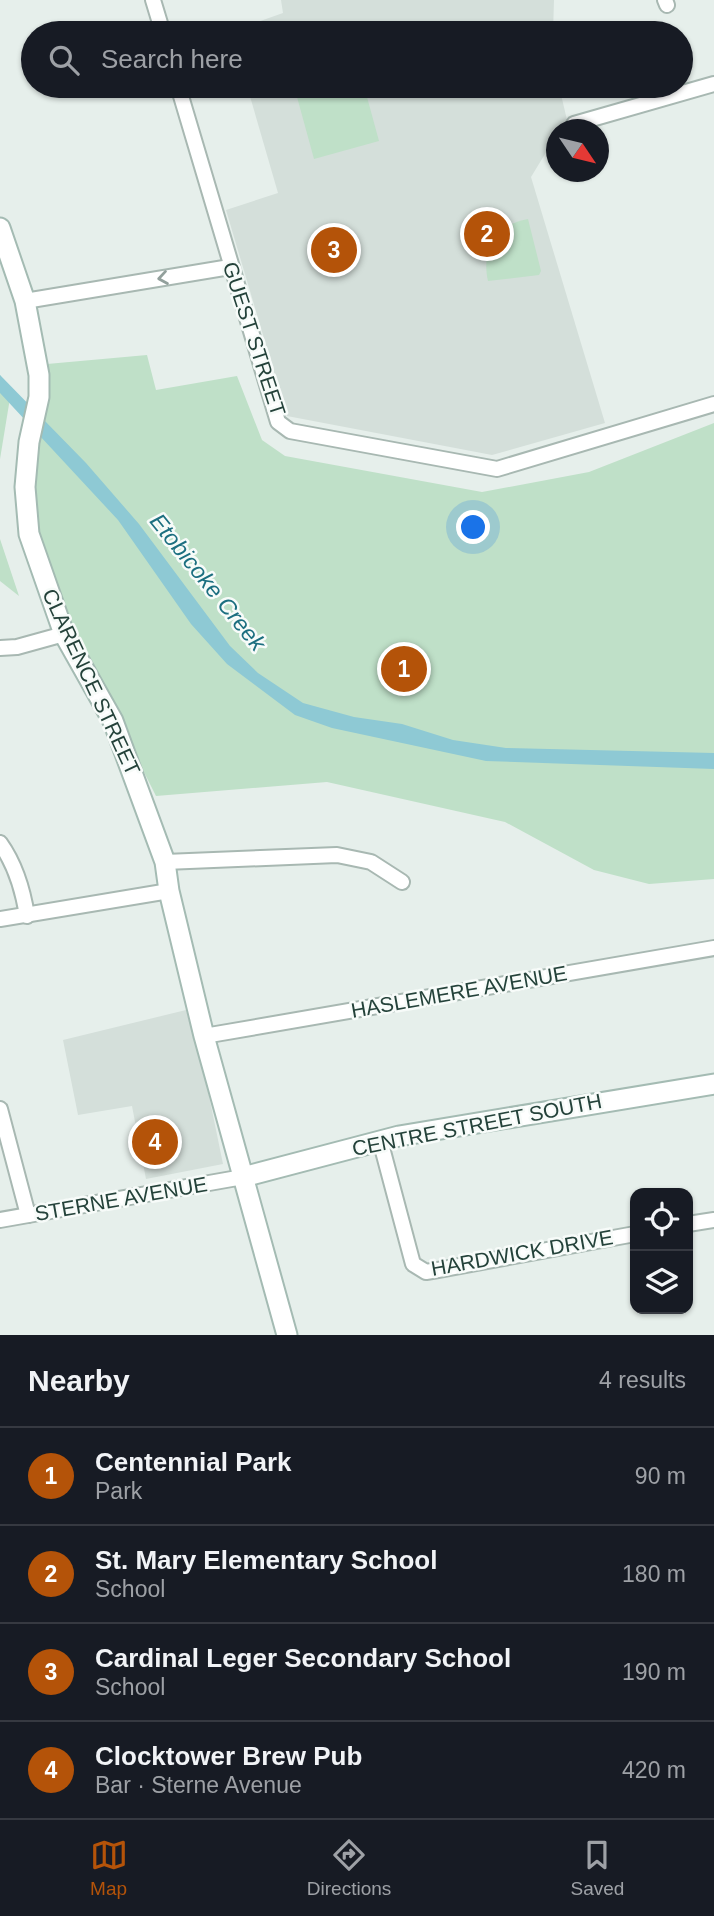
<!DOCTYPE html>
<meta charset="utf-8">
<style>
:root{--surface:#171b24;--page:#20242c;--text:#f1f3f6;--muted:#9ea1a6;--line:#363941;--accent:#b45309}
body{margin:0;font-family:Arial,sans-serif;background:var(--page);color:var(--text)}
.controls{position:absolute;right:21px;bottom:21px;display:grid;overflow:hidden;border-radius:14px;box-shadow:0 2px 5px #0004}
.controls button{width:63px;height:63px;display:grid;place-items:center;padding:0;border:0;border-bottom:2px solid var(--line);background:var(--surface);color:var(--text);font:35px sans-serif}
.compass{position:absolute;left:546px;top:119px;width:63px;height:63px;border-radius:50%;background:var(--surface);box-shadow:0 2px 5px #0004;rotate:125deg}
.you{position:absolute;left:474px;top:528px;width:24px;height:24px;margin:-18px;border:5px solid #fff;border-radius:50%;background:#1a73e8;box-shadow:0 0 0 10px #1a73e833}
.badge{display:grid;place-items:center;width:46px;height:46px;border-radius:50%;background:var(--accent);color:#fff;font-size:23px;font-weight:700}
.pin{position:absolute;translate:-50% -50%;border:4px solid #fff;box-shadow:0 2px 7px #0006}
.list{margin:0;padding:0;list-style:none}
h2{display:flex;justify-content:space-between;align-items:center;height:91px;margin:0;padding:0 28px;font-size:30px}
h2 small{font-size:23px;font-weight:400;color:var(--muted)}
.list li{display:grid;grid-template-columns:46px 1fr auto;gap:21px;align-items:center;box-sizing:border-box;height:98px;padding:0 28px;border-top:2px solid var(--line)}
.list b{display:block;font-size:26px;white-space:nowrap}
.list p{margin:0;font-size:23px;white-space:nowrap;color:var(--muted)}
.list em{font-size:23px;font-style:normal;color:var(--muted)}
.icon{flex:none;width:38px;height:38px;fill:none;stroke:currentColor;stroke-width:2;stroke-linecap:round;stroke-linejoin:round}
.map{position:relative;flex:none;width:714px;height:1335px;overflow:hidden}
.search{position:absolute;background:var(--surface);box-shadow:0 2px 5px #0004;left:21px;right:21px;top:21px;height:77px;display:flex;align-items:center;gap:18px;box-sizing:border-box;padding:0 24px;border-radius:38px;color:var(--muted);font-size:26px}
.sheet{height:483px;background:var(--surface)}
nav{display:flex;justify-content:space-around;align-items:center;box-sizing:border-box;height:98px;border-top:2px solid var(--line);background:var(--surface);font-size:19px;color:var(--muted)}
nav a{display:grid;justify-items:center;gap:4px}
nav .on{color:var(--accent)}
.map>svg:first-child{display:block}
.built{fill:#d4dfda}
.green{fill:#bfe0c8}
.water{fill:#8ec9d4}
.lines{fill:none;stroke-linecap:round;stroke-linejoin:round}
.street-casing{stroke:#a8b8b2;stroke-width:18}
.secondary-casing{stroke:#a4bbb3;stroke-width:23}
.street{stroke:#fff;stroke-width:14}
.secondary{stroke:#fff;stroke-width:19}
.oneway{stroke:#92a09c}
.labels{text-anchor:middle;stroke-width:5;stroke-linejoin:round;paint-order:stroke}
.street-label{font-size:21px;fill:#24423a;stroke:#f7fbf9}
.water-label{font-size:23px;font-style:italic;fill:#1c6f80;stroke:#f7fbf9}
</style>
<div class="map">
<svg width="714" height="1335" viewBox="0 0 714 1335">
<rect width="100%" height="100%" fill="#e6efeb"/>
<!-- built -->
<g class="built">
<polygon points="281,0 554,0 553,33 232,33 232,31 283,13"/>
<polygon points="247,86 559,86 567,120 560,129 556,130 556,136 531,177 605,423 492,455 287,416 226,210 278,193"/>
<polygon points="186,1010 208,1091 223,1164 146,1179 132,1106 78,1115 63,1040"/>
</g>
<!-- green -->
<g class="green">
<polygon points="294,86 364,86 379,141 314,159"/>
<path d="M528,219l13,52 -2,4 -51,6c-7,-31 7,-56 40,-62z"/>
<polygon points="147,355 156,390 237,376 262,440 285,456 482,492 589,472 714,423 714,879 649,884 594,870 505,822 327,782 156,796 65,615 31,520 30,465 43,406 47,364"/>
<polygon points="0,375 11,392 0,459"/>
<polygon points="0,539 19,596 0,581"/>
</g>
<!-- water -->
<polygon class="water" points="0,375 86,463 139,524 230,646 258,673 303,703 354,717 402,724 453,740 506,748 714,753 714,769 486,761 332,728 295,715 227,664 191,624 118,520 0,393"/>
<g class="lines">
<!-- street casing -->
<g class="street-casing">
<g id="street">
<polyline points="153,0 163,33"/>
<polyline points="665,0 667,5"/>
<polyline points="178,86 278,422 290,431 497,469 714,404"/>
<polyline points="574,124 714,84"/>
<polyline points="25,301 230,267"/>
<polyline points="0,648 17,647 64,634"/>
<path d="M0,843c15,21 23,47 27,73"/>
<polyline points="165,862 337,855 371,862 402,882"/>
<polyline points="0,919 169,891"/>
<polyline points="204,1036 714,948"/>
<polyline points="0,1109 28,1215"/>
<polyline points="380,1140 413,1264 426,1272 438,1270 635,1234"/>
<polyline points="0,1220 243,1177"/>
<polyline points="688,1224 714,1220"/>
</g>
</g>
<!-- secondary casing -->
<g class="secondary-casing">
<g id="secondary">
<polyline points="0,228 25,301 39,375 39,397 29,442 25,487 29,534 64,634 113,721 165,862 169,891 204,1036 287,1335"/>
<polyline points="243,1177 399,1136 714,1084"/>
</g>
</g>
<!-- street -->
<use href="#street" class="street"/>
<!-- secondary -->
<use href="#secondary" class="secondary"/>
</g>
<!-- one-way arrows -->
<defs><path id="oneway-chevron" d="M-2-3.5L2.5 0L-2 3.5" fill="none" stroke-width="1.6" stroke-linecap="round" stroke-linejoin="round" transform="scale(1.75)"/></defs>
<use class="oneway" href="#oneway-chevron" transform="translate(163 278) rotate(171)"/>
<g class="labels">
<!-- street labels -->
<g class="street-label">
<text transform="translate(254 339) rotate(72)" y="7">GUEST STREET</text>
<text transform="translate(91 682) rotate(65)" y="7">CLARENCE STREET</text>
<text transform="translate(459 992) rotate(-10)" y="7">HASLEMERE AVENUE</text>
<text transform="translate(477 1125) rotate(-11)" y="7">CENTRE STREET SOUTH</text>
<text transform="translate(121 1199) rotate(-10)" y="7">STERNE AVENUE</text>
<text transform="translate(522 1253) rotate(-10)" y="7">HARDWICK DRIVE</text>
</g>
<!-- water labels -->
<g class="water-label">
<text transform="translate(208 582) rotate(51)" y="8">Etobicoke Creek</text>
</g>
</g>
</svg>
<div class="controls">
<button><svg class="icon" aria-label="locate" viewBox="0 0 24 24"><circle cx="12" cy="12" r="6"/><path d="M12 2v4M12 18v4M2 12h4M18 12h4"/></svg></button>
<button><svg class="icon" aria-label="layers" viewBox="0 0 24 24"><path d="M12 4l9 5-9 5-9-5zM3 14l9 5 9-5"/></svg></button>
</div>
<svg class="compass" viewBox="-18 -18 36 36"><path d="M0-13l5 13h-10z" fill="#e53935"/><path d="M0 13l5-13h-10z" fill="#9ea1a6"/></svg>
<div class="you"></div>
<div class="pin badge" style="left:404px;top:669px">1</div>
<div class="pin badge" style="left:487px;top:234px">2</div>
<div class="pin badge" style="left:334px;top:250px">3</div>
<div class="pin badge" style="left:155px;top:1142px">4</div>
<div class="search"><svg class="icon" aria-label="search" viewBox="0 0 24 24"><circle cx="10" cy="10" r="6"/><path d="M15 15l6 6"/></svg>Search here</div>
</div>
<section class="sheet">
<h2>Nearby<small>4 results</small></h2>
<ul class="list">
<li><span class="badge">1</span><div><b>Centennial Park</b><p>Park</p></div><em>90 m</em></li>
<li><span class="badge">2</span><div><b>St. Mary Elementary School</b><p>School</p></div><em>180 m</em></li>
<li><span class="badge">3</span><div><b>Cardinal Leger Secondary School</b><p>School</p></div><em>190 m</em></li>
<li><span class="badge">4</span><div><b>Clocktower Brew Pub</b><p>Bar · Sterne Avenue</p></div><em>420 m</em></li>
</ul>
</section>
<nav>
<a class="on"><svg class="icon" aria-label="map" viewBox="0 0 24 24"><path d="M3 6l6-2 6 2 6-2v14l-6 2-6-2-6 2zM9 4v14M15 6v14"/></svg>Map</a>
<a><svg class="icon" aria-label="directions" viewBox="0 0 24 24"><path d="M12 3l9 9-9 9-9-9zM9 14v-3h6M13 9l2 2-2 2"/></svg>Directions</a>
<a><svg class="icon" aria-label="saved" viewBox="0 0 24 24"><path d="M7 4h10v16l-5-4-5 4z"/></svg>Saved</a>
</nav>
